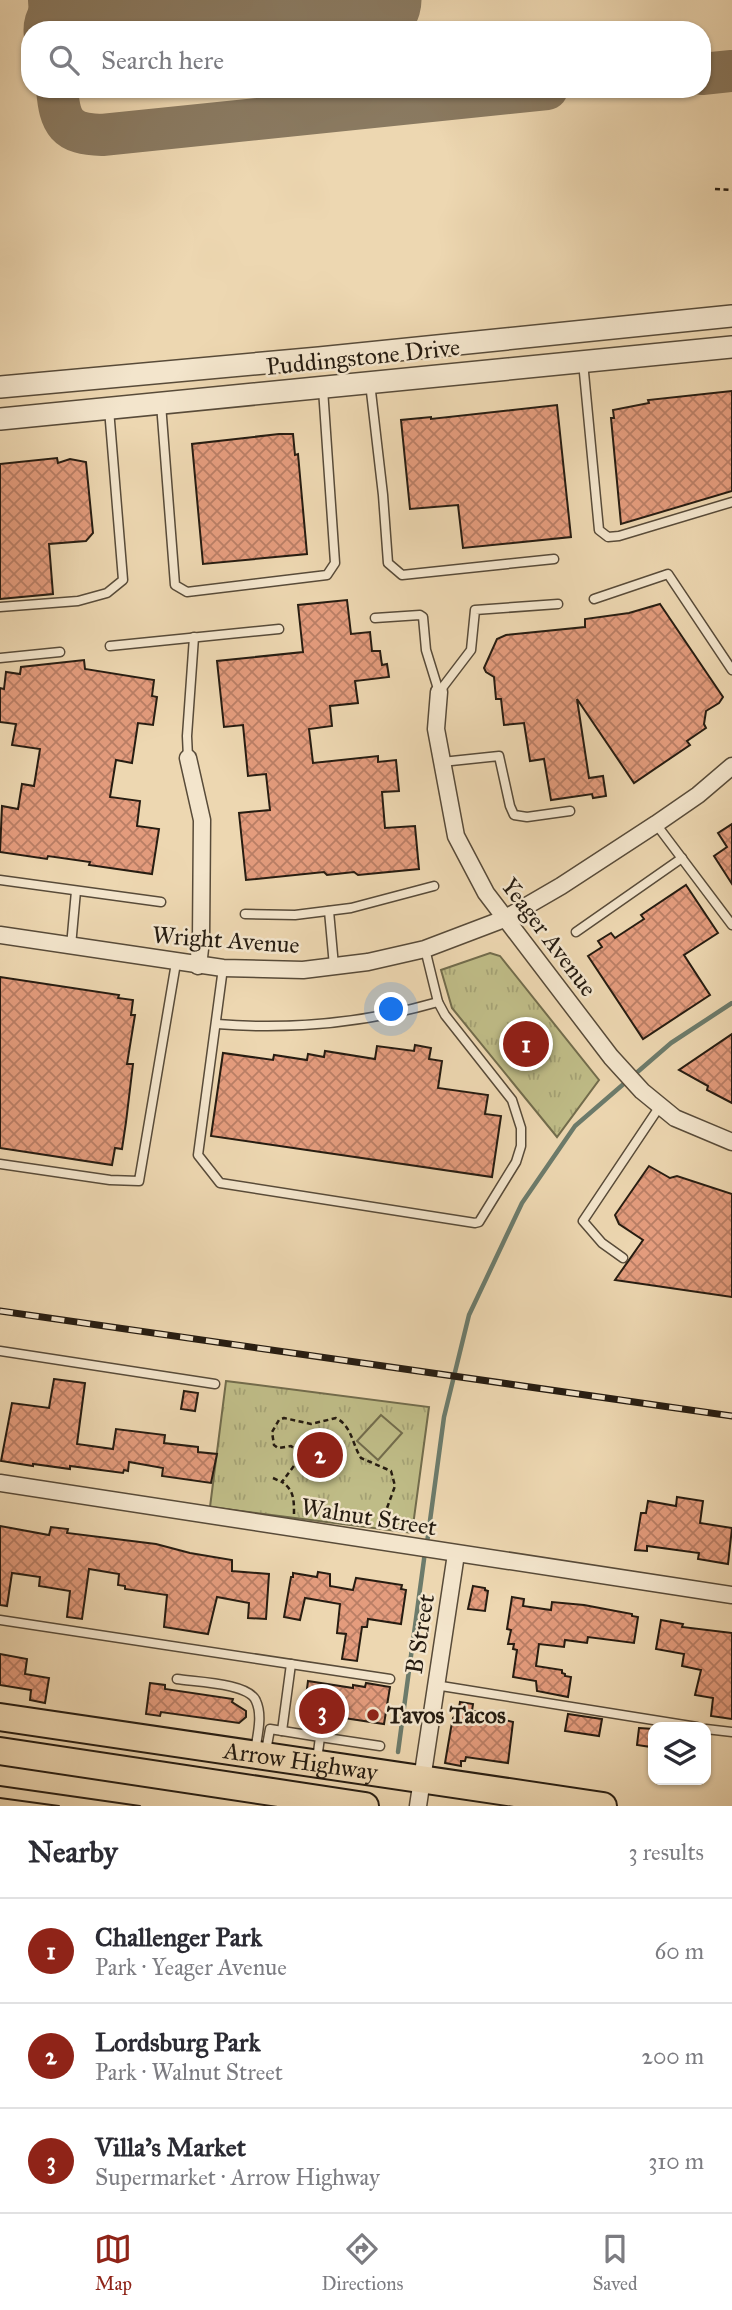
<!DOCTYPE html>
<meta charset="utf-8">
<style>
:root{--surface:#fff;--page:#f2f2f3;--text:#2b2b33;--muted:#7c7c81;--line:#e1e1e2;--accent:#8f2418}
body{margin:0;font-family:"IM FELL Great Primer",serif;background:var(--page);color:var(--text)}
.controls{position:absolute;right:21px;bottom:21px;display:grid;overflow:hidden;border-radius:14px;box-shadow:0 2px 5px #0004}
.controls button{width:63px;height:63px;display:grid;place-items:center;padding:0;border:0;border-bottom:2px solid var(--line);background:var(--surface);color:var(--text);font:35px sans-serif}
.you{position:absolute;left:392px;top:1010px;width:24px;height:24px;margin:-18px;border:5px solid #fff;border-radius:50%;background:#1a73e8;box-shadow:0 0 0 10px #1a73e833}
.badge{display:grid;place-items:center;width:46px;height:46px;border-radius:50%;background:var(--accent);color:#fff;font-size:23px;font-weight:700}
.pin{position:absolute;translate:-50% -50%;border:4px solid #fff;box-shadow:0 2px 7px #0006}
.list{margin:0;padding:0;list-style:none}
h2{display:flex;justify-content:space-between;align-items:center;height:91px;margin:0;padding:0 28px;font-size:30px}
h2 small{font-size:23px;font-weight:400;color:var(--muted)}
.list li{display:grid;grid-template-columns:46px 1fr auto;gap:21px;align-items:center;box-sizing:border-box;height:105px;padding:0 28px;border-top:2px solid var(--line)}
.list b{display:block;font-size:26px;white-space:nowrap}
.list p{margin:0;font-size:23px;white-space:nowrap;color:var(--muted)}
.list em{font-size:23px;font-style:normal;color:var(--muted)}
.icon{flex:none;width:38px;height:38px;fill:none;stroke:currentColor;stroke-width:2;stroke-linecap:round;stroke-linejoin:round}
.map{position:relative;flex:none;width:732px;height:1806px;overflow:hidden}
.search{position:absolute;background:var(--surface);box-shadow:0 2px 5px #0004;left:21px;right:21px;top:21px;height:77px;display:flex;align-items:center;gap:18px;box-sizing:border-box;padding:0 24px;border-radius:28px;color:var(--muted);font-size:26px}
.sheet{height:406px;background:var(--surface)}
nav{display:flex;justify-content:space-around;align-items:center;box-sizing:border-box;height:98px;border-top:2px solid var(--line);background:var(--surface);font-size:19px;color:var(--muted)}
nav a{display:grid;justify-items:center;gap:4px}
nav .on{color:var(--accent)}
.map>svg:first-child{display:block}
.park{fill:url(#park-tufts);stroke:#726c4c;stroke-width:2}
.garden{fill:#bfbc87;stroke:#726c4c;stroke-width:2}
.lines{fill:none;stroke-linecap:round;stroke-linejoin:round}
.stream{stroke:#6c7b6b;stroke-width:4.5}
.taxiway{stroke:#8a7a61;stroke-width:42}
.runway{stroke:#8a7a61;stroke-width:103}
.building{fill:url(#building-cross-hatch);stroke:#261c11;stroke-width:2}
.service-casing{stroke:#584b39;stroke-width:11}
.minor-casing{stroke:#584b39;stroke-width:19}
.tertiary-casing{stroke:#584b39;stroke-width:24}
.primary-casing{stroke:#261c11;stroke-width:30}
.path{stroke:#261c11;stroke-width:2.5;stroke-dasharray:5 3.5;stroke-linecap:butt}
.service{stroke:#f3e5cc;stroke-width:8}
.minor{stroke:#f3e5cc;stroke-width:16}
.tertiary{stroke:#f3e5cc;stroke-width:21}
.primary{stroke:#edd7b1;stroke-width:26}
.tram{stroke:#261c11;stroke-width:2}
.rail-casing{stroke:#261c11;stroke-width:7}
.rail{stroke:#f3e5cc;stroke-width:4.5;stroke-dasharray:13;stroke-linecap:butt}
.poi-dot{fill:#8f2418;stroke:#f3e5cc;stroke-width:2.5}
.labels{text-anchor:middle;stroke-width:5;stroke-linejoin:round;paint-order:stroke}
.street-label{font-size:24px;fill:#261c11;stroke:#f3e5cc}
.poi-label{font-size:24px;font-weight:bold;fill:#261c11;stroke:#f3e5cc;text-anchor:start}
</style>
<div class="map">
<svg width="732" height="1806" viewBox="0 0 732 1806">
<defs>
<pattern id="park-tufts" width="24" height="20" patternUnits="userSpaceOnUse" patternTransform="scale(1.75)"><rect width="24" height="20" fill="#bfbc87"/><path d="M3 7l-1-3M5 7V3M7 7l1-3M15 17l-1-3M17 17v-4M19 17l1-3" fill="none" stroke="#a4a174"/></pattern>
<pattern id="building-cross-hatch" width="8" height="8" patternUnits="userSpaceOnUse" patternTransform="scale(1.75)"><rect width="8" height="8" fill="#e49c7d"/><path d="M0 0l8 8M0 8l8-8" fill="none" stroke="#b97e65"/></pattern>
</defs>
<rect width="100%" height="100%" fill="#edd7b1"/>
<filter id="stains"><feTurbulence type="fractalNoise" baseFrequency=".00286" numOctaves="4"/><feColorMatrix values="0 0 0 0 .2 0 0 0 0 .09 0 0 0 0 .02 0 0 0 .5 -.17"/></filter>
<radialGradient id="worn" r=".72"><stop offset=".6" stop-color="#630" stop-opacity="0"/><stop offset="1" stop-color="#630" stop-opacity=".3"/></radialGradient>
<!-- park -->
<g class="park">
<polygon points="490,953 500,956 599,1080 557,1137 452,1008 441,970"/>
<polygon points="226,1381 429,1407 412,1533 210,1507"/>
</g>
<!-- garden -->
<polygon class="garden" points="381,1415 402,1433 378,1460 357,1441"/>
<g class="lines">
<!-- stream -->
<g class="stream">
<polyline points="427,1543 444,1417 469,1315 522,1203 575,1126 671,1043 732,1003"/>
<polyline points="398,1752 425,1552"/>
</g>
<!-- taxiway -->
<g class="taxiway">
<polyline points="49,0 51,30"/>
<polyline points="702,74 732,71"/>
<path d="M57,89c3,34 9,45 45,46l445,-46"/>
</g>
<!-- runway -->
<polyline class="runway" points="75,30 370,0"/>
</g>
<!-- building -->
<g class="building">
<polygon points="732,391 732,491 621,524 611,418 614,418 613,410 649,403 648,400"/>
<polygon points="557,405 571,537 463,548 458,505 410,509 401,420 431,417 431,419"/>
<polygon points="279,434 293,434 295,455 298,454 307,554 203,564 192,444"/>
<polygon points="57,458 58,463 70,459 86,462 93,533 86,541 49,544 53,594 0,599 0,464"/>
<polygon points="347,600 351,634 370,632 372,651 380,651 382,665 387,664 389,677 355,681 358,703 330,706 332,726 309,729 313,763 378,756 378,762 396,760 399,791 382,792 385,828 415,826 419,869 358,875 354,872 327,875 324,872 246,880 239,813 270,810 266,774 248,776 243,725 224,727 217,661 303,652 298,605"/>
<polygon points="660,604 723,697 719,703 706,711 704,724 706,728 687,741 690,745 634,783 577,699 589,778 603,776 606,796 593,798 592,794 551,800 544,759 530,761 524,723 504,725 501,699 496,699 494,677 486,672 484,668 497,639 506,635 585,627 585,619 629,613"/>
<polygon points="84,660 85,669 154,680 152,696 157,697 153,725 138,723 132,763 116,760 110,797 140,801 137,826 159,829 152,874 89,865 90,862 48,856 47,859 0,852 2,806 18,809 22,784 34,786 40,749 12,745 16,724 0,722 0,688 4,689 6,672 20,674 21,667"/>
<polygon points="732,824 732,884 714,856 727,847 718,833"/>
<polygon points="686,885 718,933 684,955 710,995 643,1039 588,956 602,947 598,941 611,933 615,938 644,919 641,915"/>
<polygon points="0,977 119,995 118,998 133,1000 131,1015 135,1015 127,1064 133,1064 126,1122 122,1149 115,1148 112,1165 0,1148"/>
<polygon points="732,1034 732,1103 707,1090 708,1086 679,1070"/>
<polygon points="415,1045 431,1048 429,1059 442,1061 438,1088 488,1095 485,1114 501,1116 492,1177 211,1136 223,1053 273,1060 274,1055 307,1060 308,1054 324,1057 325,1051 375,1059 377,1046 414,1051"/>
<polygon points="649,1166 670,1178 677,1176 732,1194 732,1297 615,1280 643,1240 619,1224 615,1215"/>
<polygon points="54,1379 85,1383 77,1444 113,1449 116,1429 165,1435 164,1443 198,1447 198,1452 217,1454 211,1483 162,1476 163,1468 129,1462 128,1471 124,1470 123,1473 70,1466 70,1469 33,1464 33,1466 1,1461 12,1403 49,1408"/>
<polygon points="184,1391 198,1393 195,1411 181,1409"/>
<polygon points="677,1497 703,1501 700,1523 732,1528 728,1564 698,1559 699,1553 647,1546 647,1551 635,1550 641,1513 646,1513 648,1501 676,1506"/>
<polygon points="0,1526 49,1535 51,1527 68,1529 67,1533 156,1544 190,1553 232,1560 232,1571 269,1574 266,1619 248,1618 249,1603 217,1597 208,1634 164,1627 167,1595 125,1589 125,1586 118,1585 119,1574 89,1569 82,1619 67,1617 70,1591 39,1586 40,1577 12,1573 7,1606 0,1605"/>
<polygon points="318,1572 330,1574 330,1586 353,1590 356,1578 402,1585 401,1589 406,1590 401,1624 368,1619 367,1627 362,1627 357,1661 342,1659 346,1634 337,1633 340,1604 305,1598 300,1620 284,1617 291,1577 293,1577 293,1573 317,1577"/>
<polygon points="473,1586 485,1588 485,1590 488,1591 485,1611 468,1609"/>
<polygon points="512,1597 524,1599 523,1606 551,1610 552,1602 584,1605 632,1614 632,1616 638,1617 634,1643 588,1637 587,1643 565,1640 564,1647 539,1644 536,1666 562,1670 562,1673 565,1674 565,1676 571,1677 568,1697 537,1691 536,1681 513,1677 517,1650 513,1649 514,1644 508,1644 511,1630 507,1629"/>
<polygon points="661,1620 683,1624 682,1627 732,1633 732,1719 711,1716 713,1698 695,1695 701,1670 682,1666 684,1654 656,1649"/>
<polygon points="0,1654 27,1659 25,1674 49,1678 45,1703 30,1700 31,1690 0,1685"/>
<polygon points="308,1681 353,1688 353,1685 365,1687 366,1683 390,1687 384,1724 304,1712"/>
<polygon points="150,1683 165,1685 165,1689 233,1699 232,1702 246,1711 246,1717 239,1723 161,1712 160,1716 146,1714"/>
<polygon points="460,1702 473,1704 472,1711 505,1715 505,1720 513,1722 508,1763 466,1757 465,1761 461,1761 461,1766 445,1763 451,1728 453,1718 458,1713"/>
<polygon points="568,1714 602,1719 599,1736 565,1731"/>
<polygon points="639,1728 653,1729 651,1747 637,1745"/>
</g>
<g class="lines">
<!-- service casing -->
<g class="service-casing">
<g id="service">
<polyline points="583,362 599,530 608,537 619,536 732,502"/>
<polyline points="370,383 383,495 388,563 402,575 554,559"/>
<polyline points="161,404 175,585 187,592 327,575 335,563 323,389"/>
<polyline points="594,599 668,574 732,670"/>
<polyline points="0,607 78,601 107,593 123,580 109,409"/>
<polyline points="375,618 420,615 423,617 426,650 439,692"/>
<polyline points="110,646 279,629"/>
<polyline points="0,658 60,652"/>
<polyline points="439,692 471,650 475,610 558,604"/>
<polyline points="188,758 187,736 194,637"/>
<polyline points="442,762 499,756 510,806 514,815 527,817 570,811"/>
<polyline points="656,824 732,925"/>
<polyline points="0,880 161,902"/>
<polyline points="329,911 334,966"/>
<polyline points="245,914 295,915 351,908 434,886"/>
<polyline points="576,932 682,858"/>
<polyline points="71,946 76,891"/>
<polyline points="223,968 198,1155 220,1183 475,1223 479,1222 516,1162 521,1146 521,1128 512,1100 445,1015 438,1002 425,949"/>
<path d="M217,1024c75,6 148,-1 221,-22"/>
<polyline points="0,1164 110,1180 139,1181 176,963"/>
<polyline points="623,1258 602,1243 583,1221 660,1106"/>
<polyline points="0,1351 215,1384"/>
<polyline points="0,1620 390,1679"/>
<path d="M177,1679c18,3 72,4 79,22 7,15 1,35 -1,51"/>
<polyline points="435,1685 697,1727"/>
<polyline points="706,1729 732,1732"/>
<polyline points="282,1731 291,1664"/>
<polyline points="320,1737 380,1746"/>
<polyline points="266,1751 270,1729 320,1737 317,1760"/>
</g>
</g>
<!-- minor casing -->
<g class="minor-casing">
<g id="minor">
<polyline points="439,692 436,729 456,836 486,893 611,1057 642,1091 675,1118 732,1142"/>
<polyline points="188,758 202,820 201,940 198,966"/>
<polyline points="0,935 223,968 303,970 368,962 425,949 504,919 561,886 656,824 698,795 732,766"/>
<polyline points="0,1483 732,1595"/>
<polyline points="418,1806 456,1554"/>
</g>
</g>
<!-- tertiary casing -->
<g class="tertiary-casing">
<g id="tertiary">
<polyline points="0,387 319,358 732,316"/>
<polyline points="0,419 732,347"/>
</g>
</g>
<!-- primary casing -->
<g class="primary-casing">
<g id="primary">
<path id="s1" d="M0,1717l603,89"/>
<polyline points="0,1751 365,1806"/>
</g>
</g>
<!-- path -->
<g class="path">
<polyline points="715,189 732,190"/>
<polyline points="273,1478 282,1482"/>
<path d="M294,1514c0,-14 0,-24 -12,-32l14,-19v-13l-5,-4 -13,2 -4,-3 -2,-13 7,-12 5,-2 27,6 25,-6c16,8 16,26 25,40l30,13 4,15 -8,22 1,18"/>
</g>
<!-- service -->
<use href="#service" class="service"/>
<!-- minor -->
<use href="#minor" class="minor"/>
<!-- tertiary -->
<use href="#tertiary" class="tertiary"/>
<!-- primary -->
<use href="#primary" class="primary"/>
<!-- tram -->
<g class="tram">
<polyline points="0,1786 140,1806"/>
<polyline points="0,1798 59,1806"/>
</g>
<!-- rail casing -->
<g class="rail-casing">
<polyline id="rail" points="0,1311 732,1416"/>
</g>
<!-- rail -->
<use href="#rail" class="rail"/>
</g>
<!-- markers -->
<circle class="poi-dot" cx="373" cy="1715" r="7"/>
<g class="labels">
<!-- street labels -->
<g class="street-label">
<text transform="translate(363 357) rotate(-6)" y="8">Puddingstone Drive</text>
<text transform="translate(549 937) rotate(53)" y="8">Yeager Avenue</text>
<text transform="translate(226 940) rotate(4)" y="8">Wright Avenue</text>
<text transform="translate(369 1517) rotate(9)" y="8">Walnut Street</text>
<text transform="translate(420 1634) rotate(-81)" y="8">B Street</text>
<text dy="8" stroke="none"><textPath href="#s1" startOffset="304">Arrow Highway</textPath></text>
</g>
<!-- poi labels -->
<g class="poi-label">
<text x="387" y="1723">Tavos Tacos</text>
</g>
</g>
<rect width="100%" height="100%" filter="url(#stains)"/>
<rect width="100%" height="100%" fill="url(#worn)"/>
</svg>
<div class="controls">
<button><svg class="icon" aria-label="layers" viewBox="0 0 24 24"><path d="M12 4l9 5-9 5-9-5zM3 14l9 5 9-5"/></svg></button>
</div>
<div class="you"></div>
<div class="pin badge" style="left:526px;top:1044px">1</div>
<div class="pin badge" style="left:320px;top:1455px">2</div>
<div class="pin badge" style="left:322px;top:1711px">3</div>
<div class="search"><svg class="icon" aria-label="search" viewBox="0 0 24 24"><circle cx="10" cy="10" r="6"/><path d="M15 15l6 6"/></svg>Search here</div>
</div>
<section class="sheet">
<h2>Nearby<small>3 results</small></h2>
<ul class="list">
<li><span class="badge">1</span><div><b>Challenger Park</b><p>Park · Yeager Avenue</p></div><em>60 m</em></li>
<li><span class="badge">2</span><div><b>Lordsburg Park</b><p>Park · Walnut Street</p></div><em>200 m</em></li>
<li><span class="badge">3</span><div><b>Villa's Market</b><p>Supermarket · Arrow Highway</p></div><em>310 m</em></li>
</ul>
</section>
<nav>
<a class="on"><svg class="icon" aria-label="map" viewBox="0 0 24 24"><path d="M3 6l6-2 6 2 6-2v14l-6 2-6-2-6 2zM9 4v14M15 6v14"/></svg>Map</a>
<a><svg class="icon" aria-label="directions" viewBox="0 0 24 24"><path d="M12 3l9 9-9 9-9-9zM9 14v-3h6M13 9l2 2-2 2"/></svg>Directions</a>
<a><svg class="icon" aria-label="saved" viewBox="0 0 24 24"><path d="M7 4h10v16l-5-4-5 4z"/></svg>Saved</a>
</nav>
